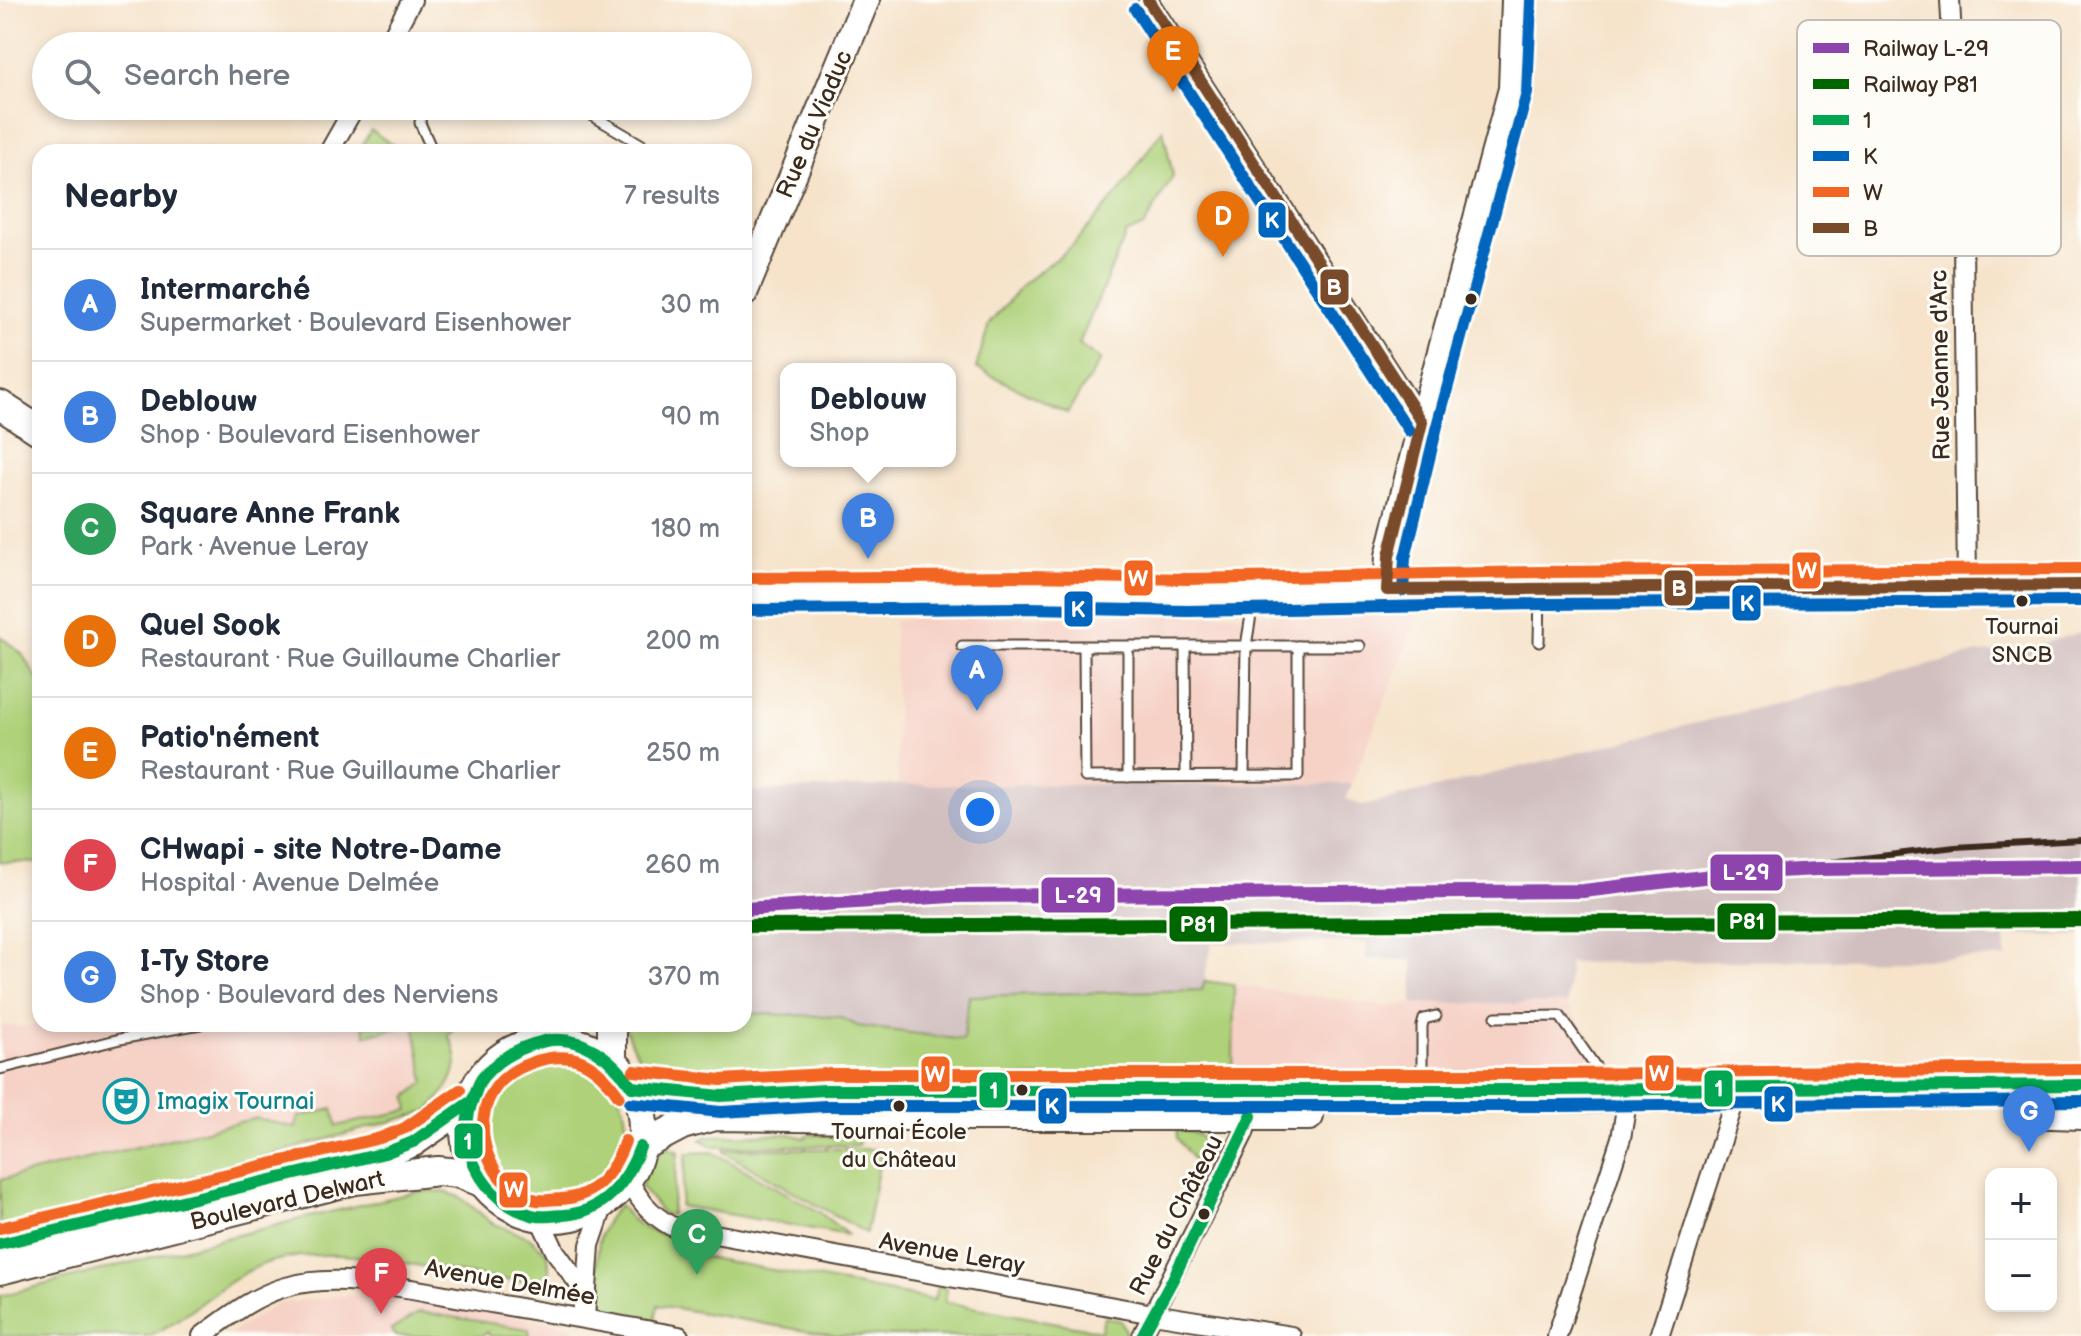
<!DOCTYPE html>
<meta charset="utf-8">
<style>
:root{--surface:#fff;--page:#f2f2f3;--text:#1f2937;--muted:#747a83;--line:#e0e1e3;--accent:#1f6fb2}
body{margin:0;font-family:"Balsamiq Sans",sans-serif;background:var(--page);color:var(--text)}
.controls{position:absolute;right:24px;bottom:24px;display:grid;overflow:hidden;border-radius:16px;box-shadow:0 4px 12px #0003}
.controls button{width:72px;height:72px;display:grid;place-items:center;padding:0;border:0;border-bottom:2px solid var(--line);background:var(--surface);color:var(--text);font:40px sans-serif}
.you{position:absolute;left:980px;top:812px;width:28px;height:28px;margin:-20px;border:6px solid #fff;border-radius:50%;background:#1a73e8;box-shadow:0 0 0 12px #1a73e833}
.badge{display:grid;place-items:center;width:52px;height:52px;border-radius:50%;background:var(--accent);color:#fff;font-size:26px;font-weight:700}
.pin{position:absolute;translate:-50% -66px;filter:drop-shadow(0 2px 4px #0008)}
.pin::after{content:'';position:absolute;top:42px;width:28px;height:24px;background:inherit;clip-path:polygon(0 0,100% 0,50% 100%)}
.popup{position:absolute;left:780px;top:363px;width:176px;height:104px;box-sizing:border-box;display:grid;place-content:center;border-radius:16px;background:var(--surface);filter:drop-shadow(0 2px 6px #0005);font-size:26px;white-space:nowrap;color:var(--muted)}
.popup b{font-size:30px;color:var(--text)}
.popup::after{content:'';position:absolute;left:50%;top:100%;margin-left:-16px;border:16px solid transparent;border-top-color:var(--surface)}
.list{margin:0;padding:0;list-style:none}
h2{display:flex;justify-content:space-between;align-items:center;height:104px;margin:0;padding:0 32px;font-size:34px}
h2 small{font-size:26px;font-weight:400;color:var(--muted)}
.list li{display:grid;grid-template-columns:52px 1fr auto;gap:24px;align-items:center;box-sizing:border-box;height:112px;padding:0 32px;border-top:2px solid var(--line)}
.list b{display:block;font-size:30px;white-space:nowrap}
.list p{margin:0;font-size:26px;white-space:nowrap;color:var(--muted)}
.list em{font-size:26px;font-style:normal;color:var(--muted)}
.icon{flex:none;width:44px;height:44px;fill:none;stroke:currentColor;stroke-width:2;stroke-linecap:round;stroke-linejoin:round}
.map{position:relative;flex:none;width:2081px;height:1336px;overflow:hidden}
.search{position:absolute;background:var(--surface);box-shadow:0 4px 12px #0003;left:32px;top:32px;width:720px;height:88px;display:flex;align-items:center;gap:20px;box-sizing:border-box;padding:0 28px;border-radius:44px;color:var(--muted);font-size:30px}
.panel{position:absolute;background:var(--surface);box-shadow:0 4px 12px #0003;left:32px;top:144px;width:720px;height:888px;border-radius:24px}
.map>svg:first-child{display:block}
.built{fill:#f6d1c6}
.industrial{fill:#d1bfbf}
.green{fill:#aed179;stroke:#747e4c;stroke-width:2}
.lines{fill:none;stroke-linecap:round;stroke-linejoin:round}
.lane-casing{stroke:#574638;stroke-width:13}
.street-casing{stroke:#574638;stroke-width:22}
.secondary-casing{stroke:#574638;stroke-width:30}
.primary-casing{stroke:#574638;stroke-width:32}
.lane{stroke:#fff;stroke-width:9}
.street{stroke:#fff;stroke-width:18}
.secondary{stroke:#fff;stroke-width:26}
.primary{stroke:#fff;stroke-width:28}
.rail{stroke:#3b2a1e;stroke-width:6}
.bus-1-casing{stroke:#fdfcf7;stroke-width:18}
.bus-2-casing{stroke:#fdfcf7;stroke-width:18}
.bus-3-casing{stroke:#fdfcf7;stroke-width:18}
.bus-4-casing{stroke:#fdfcf7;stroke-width:18}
.bus-1{stroke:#00a651;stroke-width:12}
.bus-2{stroke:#0065bd;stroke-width:12}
.bus-3{stroke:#f26522;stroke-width:12}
.bus-4{stroke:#7a4b2a;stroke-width:12}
.rail-1-casing{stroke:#fdfcf7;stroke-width:20}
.rail-2-casing{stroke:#fdfcf7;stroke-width:20}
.rail-1{stroke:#8e44ad;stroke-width:14}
.rail-2{stroke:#060;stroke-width:14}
.bus-dot{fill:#3b2a1e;stroke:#fdfcf7;stroke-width:3}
.labels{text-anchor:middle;stroke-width:6;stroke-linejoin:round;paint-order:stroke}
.bus-label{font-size:22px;fill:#3b2a1e;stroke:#fdfcf7}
.street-label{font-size:24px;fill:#3b2a1e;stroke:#fdfcf7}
.culture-label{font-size:24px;fill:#0d838f;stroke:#fdfcf7;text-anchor:start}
.key{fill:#fdfcf7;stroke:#c3bdb6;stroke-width:2}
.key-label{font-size:22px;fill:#3b2a1e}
.line-badge{stroke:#fdfcf7;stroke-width:3}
.badge-label{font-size:22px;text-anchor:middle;font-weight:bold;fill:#fff}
</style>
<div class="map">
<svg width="2081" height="1336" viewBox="0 0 2081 1336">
<rect width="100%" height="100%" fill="#fdfcf7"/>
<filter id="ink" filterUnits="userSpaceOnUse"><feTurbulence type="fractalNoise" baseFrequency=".0125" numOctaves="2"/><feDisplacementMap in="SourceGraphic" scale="16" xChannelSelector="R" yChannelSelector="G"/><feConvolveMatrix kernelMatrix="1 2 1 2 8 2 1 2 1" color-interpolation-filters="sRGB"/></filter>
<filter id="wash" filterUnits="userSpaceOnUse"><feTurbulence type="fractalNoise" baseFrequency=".006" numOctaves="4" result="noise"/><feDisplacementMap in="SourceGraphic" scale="32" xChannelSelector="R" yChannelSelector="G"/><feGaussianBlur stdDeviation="1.8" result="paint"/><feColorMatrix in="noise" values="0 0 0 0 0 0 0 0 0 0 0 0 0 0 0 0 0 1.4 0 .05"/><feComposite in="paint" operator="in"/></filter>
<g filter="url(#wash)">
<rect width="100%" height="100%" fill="#f6e3ca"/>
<!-- built -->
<g class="built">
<polygon points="1420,611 1352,784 898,785 894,622 915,618"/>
<polygon points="1234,985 1389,1007 1413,1003 1567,1004 1613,1072 1297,1069 1233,1071"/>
<polygon points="131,1024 284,1031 363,1024 366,1034 414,1024 428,1111 0,1230 0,1026"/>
<polygon points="372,1293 574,1326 571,1336 226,1336 278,1303"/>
</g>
<!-- industrial -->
<polygon class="industrial" points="2081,632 2081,936 2005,935 2006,958 1569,963 1567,1004 1413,1003 1413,960 1366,959 1367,942 1212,943 1202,990 969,996 963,1040 858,1026 839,1017 744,1013 744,792 898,785 1352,784 1346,799 1363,806 1978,653 2021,650"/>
<!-- green -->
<g class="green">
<polygon points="1163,129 1173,176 1144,226 1126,234 1079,344 1101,360 1067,413 976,368 989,324 1023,284 1072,246 1120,191"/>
<polygon points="371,130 403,152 358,152"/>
<polygon points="0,636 22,654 40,683 40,863 0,862"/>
<path d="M1205,981l29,4 -1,91 -346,2 -209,-3c-32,-7 -46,-18 -53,-51h119v-11l95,4 19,9 105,14 6,-44 233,-6z"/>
<path d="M363,1024h83l7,7 -5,5c20,27 0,55 -20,75l-428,119v-50l256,-62 40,10 2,-11 35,-8 4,17 72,-16 -2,-13 18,-15 -11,-58 -48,11z"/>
<circle cx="553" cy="1127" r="73"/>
<polygon points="1884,1078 1884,1082 1631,1085 1631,1079"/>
<polygon points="1434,1080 1572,1081 1570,1085 1435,1084"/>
<path d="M1177,1130c21,0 39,12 30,36h-9l-21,-28z"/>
<polygon points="790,1134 805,1138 807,1135 852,1135 859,1140 858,1145 715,1147 701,1140 708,1136"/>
<polygon points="668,1148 678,1152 671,1215 663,1214 642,1188 643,1178 656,1151"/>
<polygon points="882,1149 866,1233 724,1152 724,1150 737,1149"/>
<polygon points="713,1152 818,1211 848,1235 680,1206 687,1153"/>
<path d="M442,1191l18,6 32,26 37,14 19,17 2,27c-90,5 -188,-43 -277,-20 -45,12 -82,57 -125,75h-148v-40l296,-76 120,-28z"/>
<path d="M620,1205c15,23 31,28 58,33l-2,14 258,48 3,-14 10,2 -2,14 156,29 3,-14 17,4 5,10 -2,5h-290l-176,-31 -3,16c-24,-5 -53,-3 -59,-30 2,-34 -3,-62 24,-86z"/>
<polygon points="420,1312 529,1329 530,1336 490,1336 487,1332 481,1336 395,1336 391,1330"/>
</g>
</g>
<g filter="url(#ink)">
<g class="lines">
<!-- lane casing -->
<g class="lane-casing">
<g id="lane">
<polyline points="396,29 426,46"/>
<polyline points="422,106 420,123 433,152"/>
<polyline points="576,106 644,146 647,152"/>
<polyline points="1539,642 1540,591"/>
<polyline points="962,646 1246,646 1254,597"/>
<polyline points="1298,646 1360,646"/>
<polyline points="1084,647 1085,777 1298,776 1298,646 1246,646 1244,776"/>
<polyline points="1185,647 1186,776"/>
<polyline points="1128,777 1128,648"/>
<polyline points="1496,1017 1560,1016 1602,1076"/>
<polyline points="0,1069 120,1039 200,1024"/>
<polyline points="1422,1077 1422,1026 1424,1019 1436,1016"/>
</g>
</g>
<!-- street casing -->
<g class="street-casing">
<g id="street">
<polyline points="1148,0 1422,422"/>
<polyline points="1950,0 1963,242 1967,585"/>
<polyline points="387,46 412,0"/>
<polyline points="329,152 355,106"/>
<path d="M628,1177c9,22 22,37 43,49l482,88 138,22"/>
<polyline points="539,1217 555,1251 579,1284 585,1318 590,1245 605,1201"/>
<path d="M202,1336c26,-19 51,-40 84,-49 54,-16 127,3 182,12 70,12 141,24 211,37"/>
<polyline points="1142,1336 1244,1133 1251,1108"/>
<polyline points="1557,1336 1621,1138 1628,1097"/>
<polyline points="1659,1336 1732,1109 1739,1095"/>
</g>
</g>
<!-- secondary casing -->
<g class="secondary-casing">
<g id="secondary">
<polyline points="744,293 866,0"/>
<polyline points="1387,590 1389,556 1422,422 1512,89 1515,0"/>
<polyline points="744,594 1029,592 1188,595 1540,588 2081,585"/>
</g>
</g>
<!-- primary casing -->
<g class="primary-casing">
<g id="primary">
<polyline points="0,405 40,431"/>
<polyline points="612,1024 612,1061"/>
<circle cx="554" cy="1129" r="89"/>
<polyline points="632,1087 745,1097 1166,1095 1533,1099 2081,1093"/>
<polyline points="2022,1113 2081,1115"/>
<polyline points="640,1147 682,1125 715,1116 869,1118 892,1116 1309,1116"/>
<polyline points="0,1244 385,1153 413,1142 469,1103"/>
<polyline points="0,1270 355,1180 438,1171 459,1173 481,1182"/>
</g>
</g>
<!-- lane -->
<use href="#lane" class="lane"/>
<!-- street -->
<use href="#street" class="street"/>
<!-- secondary -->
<use href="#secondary" class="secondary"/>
<!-- primary -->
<use href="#primary" class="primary"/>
<!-- rail -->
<polyline class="rail" points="1738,873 1955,847 2081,840"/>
<!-- bus-1 casing -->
<g class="bus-1-casing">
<g id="bus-1">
<polyline points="632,1087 721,1096 825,1090 1558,1090 2081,1085"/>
<path d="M632,1087c-19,-28 -50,-53 -87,-46 -24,5 -46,17 -62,36 -5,6 -7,15 -10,22 -19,48 10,103 59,116 9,3 21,0 31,0 40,-2 64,-32 77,-68"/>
<polyline points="0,1244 385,1153 413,1142 469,1103"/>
<polyline points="1142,1336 1173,1279 1251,1116"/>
</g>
</g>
<!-- bus-2 casing -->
<g class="bus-2-casing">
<g id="bus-2">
<polyline points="1135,9 1409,431"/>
<polyline points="1403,591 1405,558 1437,426 1527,93 1531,1"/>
<polyline points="744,610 1029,608 1188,611 1540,604 2081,601"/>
<polyline points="630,1103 721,1112 825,1106 1558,1106 2081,1101"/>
</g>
</g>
<!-- bus-3 casing -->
<g class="bus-3-casing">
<g id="bus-3">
<polyline points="744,578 1029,576 1188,579 1540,572 2081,569"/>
<polyline points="634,1071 721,1080 825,1074 1558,1074 2081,1069"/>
<path d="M619,1096c-24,-35 -48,-47 -88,-33 -14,5 -26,12 -35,24 -29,37 -7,105 41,113 7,1 17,-1 24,-1 35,-2 53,-27 64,-58"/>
<polyline points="0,1228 380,1138 405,1128 460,1090"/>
</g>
</g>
<!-- bus-4 casing -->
<g class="bus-4-casing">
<polyline id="bus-4" points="1148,0 1422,422 1389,556 1387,590 2081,585"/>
</g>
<!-- bus-1 -->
<use href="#bus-1" class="bus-1"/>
<!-- bus-2 -->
<use href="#bus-2" class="bus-2"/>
<!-- bus-3 -->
<use href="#bus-3" class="bus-3"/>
<!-- bus-4 -->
<use href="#bus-4" class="bus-4"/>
<!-- rail-1 casing -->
<g class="rail-1-casing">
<polyline id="rail-1" points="744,909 951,896 1583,891 1738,873 1818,869 2081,866"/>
</g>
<!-- rail-2 casing -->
<g class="rail-2-casing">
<polyline id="rail-2" points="744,926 2081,920"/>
</g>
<!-- rail-1 -->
<use href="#rail-1" class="rail-1"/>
<!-- rail-2 -->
<use href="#rail-2" class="rail-2"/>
</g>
</g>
<!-- icons -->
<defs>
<g id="theatre-ring" transform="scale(2.3)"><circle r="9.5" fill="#fdfcf7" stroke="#0f9aa8" stroke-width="1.5"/><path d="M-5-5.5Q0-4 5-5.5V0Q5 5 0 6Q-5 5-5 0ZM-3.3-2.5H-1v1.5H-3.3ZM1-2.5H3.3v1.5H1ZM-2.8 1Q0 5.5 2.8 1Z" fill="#0f9aa8"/></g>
</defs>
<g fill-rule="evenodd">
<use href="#theatre-ring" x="126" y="1101"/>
</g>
<!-- markers -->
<g class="bus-dot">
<circle cx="1471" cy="299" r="7"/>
<circle cx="2022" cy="601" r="7"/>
<circle cx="1022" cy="1090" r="7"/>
<circle cx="899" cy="1106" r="7"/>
<circle cx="1204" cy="1214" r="7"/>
</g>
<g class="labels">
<!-- bus labels -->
<g class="bus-label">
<text x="2022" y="634">Tournai<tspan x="2022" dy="28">SNCB</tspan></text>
<text x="899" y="1139">Tournai École<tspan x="899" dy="28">du Château</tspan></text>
</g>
<!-- street labels -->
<g class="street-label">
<text transform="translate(814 124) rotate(-67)" y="8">Rue du Viaduc</text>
<text transform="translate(1940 365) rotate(-91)" y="8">Rue Jeanne d'Arc</text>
<text transform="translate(287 1200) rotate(-13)" y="8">Boulevard Delwart</text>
<text transform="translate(1176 1215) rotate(-63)" y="8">Rue du Château</text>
<text transform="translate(952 1253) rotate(10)" y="8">Avenue Leray</text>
<text transform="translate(510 1282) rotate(10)" y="8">Avenue Delmée</text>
</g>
<!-- culture labels -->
<g class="culture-label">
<text x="157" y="1109">Imagix Tournai</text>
</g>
</g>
<!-- legend -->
<rect x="1797" y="20" width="264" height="236" rx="12" class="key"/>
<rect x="1813" y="43" width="36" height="10" fill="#8e44ad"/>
<rect x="1813" y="79" width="36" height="10" fill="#060"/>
<rect x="1813" y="115" width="36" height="10" fill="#00a651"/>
<rect x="1813" y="151" width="36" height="10" fill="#0065bd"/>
<rect x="1813" y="187" width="36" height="10" fill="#f26522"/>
<rect x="1813" y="223" width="36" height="10" fill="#7a4b2a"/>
<g class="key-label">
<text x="1863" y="56">Railway L-29</text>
<text x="1863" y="92">Railway P81</text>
<text x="1863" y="128">1</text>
<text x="1863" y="164">K</text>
<text x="1863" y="200">W</text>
<text x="1863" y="236">B</text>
</g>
<g class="line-badge">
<rect x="1257" y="201" width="30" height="38" rx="8" fill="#0065bd"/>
<rect x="1319" y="268" width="31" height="38" rx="8" fill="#7a4b2a"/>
<rect x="1791" y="551" width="31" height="39" rx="8" fill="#f26522"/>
<rect x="1123" y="559" width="31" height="38" rx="8" fill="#f26522"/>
<rect x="1663" y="569" width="31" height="38" rx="8" fill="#7a4b2a"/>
<rect x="1731" y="584" width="31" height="38" rx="8" fill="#0065bd"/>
<rect x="1063" y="590" width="31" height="38" rx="8" fill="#0065bd"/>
<rect x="1709" y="853" width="75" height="39" rx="8" fill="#8e44ad"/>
<rect x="1040" y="876" width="76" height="38" rx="8" fill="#8e44ad"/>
<rect x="1716" y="902" width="61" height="39" rx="8" fill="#060"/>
<rect x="1168" y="905" width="61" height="38" rx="8" fill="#060"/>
<rect x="1644" y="1054" width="31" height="38" rx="8" fill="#f26522"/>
<rect x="920" y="1055" width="31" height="38" rx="8" fill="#f26522"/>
<rect x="1703" y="1069" width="31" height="39" rx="8" fill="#00a651"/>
<rect x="978" y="1071" width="31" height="38" rx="8" fill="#00a651"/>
<rect x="1763" y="1085" width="31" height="38" rx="8" fill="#0065bd"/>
<rect x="1037" y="1087" width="31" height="38" rx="8" fill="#0065bd"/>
<rect x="453" y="1122" width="31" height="38" rx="8" fill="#00a651"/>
<rect x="498" y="1171" width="31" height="38" rx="8" fill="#f26522"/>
</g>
<g class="badge-label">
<text x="1272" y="228">K</text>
<text x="1334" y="295">B</text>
<text x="1807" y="578">W</text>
<text x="1138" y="586">W</text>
<text x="1679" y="596">B</text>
<text x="1747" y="611">K</text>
<text x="1078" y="617">K</text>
<text x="1746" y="880">L-29</text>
<text x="1078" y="903">L-29</text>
<text x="1747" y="929">P81</text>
<text x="1198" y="932">P81</text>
<text x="1659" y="1081">W</text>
<text x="935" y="1082">W</text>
<text x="1719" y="1096">1</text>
<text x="994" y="1098">1</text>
<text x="1778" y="1112">K</text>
<text x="1052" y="1114">K</text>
<text x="468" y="1149">1</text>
<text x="514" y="1197">W</text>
</g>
</svg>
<div class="controls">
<button>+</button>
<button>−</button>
</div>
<div class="you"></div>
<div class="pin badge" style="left:977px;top:711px;background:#3f7fe0">A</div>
<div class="pin badge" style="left:868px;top:559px;background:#3f7fe0">B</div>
<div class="popup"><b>Deblouw</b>Shop</div>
<div class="pin badge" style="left:697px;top:1275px;background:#2e9e5b">C</div>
<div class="pin badge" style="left:1223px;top:257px;background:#e8710a">D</div>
<div class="pin badge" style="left:1173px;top:92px;background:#e8710a">E</div>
<div class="pin badge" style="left:381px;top:1314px;background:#e0444e">F</div>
<div class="pin badge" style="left:2029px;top:1152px;background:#3f7fe0">G</div>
<div class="search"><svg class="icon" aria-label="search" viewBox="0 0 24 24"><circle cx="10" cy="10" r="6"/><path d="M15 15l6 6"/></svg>Search here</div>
<section class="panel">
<h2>Nearby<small>7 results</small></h2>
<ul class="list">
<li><span class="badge" style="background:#3f7fe0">A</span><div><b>Intermarché</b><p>Supermarket · Boulevard Eisenhower</p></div><em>30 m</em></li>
<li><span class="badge" style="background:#3f7fe0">B</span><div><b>Deblouw</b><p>Shop · Boulevard Eisenhower</p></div><em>90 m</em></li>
<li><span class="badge" style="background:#2e9e5b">C</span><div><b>Square Anne Frank</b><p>Park · Avenue Leray</p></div><em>180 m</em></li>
<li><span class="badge" style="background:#e8710a">D</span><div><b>Quel Sook</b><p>Restaurant · Rue Guillaume Charlier</p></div><em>200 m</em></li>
<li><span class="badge" style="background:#e8710a">E</span><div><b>Patio'nément</b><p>Restaurant · Rue Guillaume Charlier</p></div><em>250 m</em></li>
<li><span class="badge" style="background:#e0444e">F</span><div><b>CHwapi - site Notre-Dame</b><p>Hospital · Avenue Delmée</p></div><em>260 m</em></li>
<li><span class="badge" style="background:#3f7fe0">G</span><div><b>I-Ty Store</b><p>Shop · Boulevard des Nerviens</p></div><em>370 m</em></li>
</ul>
</section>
</div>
